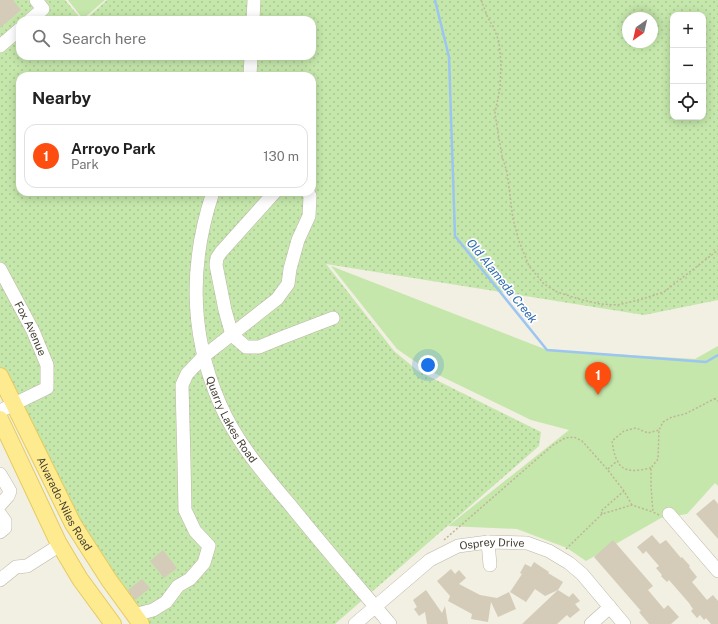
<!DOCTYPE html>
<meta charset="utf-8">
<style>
:root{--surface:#fff;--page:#f2f2f2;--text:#222;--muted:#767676;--line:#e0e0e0;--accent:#fd4d0f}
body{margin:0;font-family:"Public Sans",sans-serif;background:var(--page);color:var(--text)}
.controls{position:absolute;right:12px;top:12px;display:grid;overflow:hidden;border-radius:8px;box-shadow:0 2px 10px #0003}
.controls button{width:36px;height:36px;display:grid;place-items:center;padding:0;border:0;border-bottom:1px solid var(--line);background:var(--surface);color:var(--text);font:20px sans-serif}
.compass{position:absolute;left:622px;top:12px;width:36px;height:36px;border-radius:50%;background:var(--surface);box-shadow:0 2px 10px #0003;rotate:214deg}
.you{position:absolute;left:428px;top:365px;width:14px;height:14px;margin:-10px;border:3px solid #fff;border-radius:50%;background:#1a73e8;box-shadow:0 0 0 6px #1a73e833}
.badge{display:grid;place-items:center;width:26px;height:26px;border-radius:50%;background:var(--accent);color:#fff;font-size:13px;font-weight:700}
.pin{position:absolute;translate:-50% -33px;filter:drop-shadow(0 1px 2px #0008)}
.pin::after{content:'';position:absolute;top:21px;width:14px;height:12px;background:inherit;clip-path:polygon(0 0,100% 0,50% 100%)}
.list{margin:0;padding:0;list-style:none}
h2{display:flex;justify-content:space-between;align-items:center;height:52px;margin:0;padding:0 16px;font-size:17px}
h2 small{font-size:13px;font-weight:400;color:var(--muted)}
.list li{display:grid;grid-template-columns:26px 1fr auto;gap:12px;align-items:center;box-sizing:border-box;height:64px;margin:0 8px 8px;padding:0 8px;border:1px solid var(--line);border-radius:12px}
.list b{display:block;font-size:15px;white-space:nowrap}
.list p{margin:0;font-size:13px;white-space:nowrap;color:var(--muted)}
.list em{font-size:13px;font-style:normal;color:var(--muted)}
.icon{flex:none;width:22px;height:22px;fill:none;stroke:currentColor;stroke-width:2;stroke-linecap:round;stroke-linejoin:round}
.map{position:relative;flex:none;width:718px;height:624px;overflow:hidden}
.search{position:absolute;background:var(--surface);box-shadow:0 2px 10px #0003;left:16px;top:16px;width:300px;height:44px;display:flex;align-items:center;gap:10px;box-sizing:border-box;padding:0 14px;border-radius:12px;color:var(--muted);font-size:15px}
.panel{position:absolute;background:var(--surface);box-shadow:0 2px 10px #0003;left:16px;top:72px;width:300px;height:124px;border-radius:12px}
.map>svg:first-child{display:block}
.grass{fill:url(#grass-dots);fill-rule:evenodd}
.park{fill:#c5e7ab}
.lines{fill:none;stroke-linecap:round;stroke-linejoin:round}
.stream{stroke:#9dc5f1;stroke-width:2.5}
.building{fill:#d4ccb8}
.minor-casing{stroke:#bdb8a6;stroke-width:14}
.major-casing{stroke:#e5cb5e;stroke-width:18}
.path{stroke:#bfb597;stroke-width:1.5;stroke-dasharray:2 2;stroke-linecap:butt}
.minor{stroke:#fff;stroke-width:13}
.major{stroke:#ffeb8f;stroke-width:16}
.labels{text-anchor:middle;stroke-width:3.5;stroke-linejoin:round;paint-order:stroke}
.street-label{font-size:11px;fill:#443f33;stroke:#fff}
.water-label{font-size:12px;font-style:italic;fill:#2c6ab0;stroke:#fff}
</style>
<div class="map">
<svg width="718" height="624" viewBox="0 0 718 624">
<defs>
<pattern id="grass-dots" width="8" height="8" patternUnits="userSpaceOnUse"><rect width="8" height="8" fill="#c5e7ab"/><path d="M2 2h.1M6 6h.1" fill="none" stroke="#aac794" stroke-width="1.8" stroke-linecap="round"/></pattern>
</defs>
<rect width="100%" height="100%" fill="#f2efe3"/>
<!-- grass -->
<path class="grass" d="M0,0h65l17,20h-62v36h292v-36h-227l22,-20h611v300l-74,15 -318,-51 68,87 24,20 123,61 -2,14 -204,178h-187l-70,-105 -78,-152zM673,15h30v102h-30zM628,18h24v24h-24zM20,76h292v116h-292z"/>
<!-- park -->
<g class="park">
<polygon points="68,0 105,0 83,19"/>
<polygon points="331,266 547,350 695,359 718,346 718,486 715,483 687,514 661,518 586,561 567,548 517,529 448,526 569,430 531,420 426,369 397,349"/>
</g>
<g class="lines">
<!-- stream -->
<polyline class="stream" points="435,0 449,57 455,236 547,350 706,362 718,355"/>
</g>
<!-- building -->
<g class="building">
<polygon points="0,0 13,0 21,10 0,28"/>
<polygon points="714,499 718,504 718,539 696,514"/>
<polygon points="652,535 660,544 666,540 681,558 682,557 690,566 689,567 697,577 692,582 707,600 713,595 718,601 718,624 711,624 706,618 704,620 700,615 697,618 691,611 693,609 689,603 669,580 667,582 661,576 662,575 656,568 659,566 646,551 643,554 637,547"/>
<polygon points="613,540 653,586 648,590 664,609 668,605 679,617 671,624 649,624 639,612 641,611 594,557"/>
<polygon points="163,550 177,568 164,578 150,561"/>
<polygon points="534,562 549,572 548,573 563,582 558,590 545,596 535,589 526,602 510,592 522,574 520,573 525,564 531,567"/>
<polygon points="451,569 455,574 459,570 466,578 459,584 480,595 497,598 509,592 516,609 498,617 491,602 488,622 471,619 472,614 448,601 450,596 437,581"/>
<polygon points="142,579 150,588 135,600 128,590"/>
<polygon points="426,590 442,613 445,606 448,624 427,624 425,612 419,616 414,609 417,607 413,600"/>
<polygon points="558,590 569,597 573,593 580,601 575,604 580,610 570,618 567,615 557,624 522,624"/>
</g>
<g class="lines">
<!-- minor casing -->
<g class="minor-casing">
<g id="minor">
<polyline points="30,20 43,9 36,0"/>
<polyline points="253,20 254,0"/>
<polyline points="0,46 20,29"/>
<polyline points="250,76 251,56"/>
<path id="s1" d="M213,192c-24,72 -23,143 7,212 17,39 44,70 71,102 32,40 66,79 99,118"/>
<polyline points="275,192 221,252 217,258 216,265 225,310 232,335 246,347 259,347 281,338 333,318"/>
<path id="s2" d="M0,269l33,62 14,34v23l-47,23"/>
<polyline points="0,474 10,491 8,496 0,505"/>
<polyline points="0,514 5,521 5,528 0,532"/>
<polyline points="669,514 718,571"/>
<polyline points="488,542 490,565"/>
<polyline points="0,580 16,567 27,566 60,545"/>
<polyline points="134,615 153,610 166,602 178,586 190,579 204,563 209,546 195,531 185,510 184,462 182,385 187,374 204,356 277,299 288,284 290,269 298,240 309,216 310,196 308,192"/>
<path id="s3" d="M355,624l75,-64 28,-14 30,-4 39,1 22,8 20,12 13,11 42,50"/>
<polyline points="591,624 610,607"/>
</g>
</g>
<!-- major casing -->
<g class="major-casing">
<g id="major">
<path id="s4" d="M0,376l73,148 36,56 32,44"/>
<polyline points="0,419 58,542 80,579 113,624"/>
</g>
</g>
<!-- path -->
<g class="path">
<polyline points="481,0 488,18 494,28 499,42 501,64 500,88 495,113 498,133 502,156 507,172 513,219 519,241 529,266 544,284 557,292 579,299 600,304 618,305 642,299 664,292 718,250"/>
<polyline points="714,399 718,398"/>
<path d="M651,468c-12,2 -28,7 -34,-8 -3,-5 -4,-13 -5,-19l12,-10 12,-3 12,5 11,-3"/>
<polyline points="608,469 617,461"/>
<polyline points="602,514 601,511 624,491"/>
<polyline points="659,515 653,512 651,486 651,468 658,459 659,430 663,422 672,417 685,414 714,399 718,401"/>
<polyline points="444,540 553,445 565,438 574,437 582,441 607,469 624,491 632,505"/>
<polyline points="566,549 602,514 632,505 653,512"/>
</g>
<!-- minor -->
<use href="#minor" class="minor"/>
<!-- major -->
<use href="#major" class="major"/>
</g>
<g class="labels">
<!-- street labels -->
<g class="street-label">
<text dy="4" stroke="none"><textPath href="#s2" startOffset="67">Fox Avenue</textPath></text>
<text dy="4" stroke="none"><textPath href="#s1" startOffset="236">Quarry Lakes Road</textPath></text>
<text dy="4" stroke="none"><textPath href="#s4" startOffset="143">Alvarado-Niles Road</textPath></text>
<text dy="4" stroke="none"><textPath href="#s3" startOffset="164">Osprey Drive</textPath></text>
</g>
<!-- water labels -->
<g class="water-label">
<text transform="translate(502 281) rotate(51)" y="4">Old Alameda Creek</text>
</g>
</g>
</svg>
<div class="controls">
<button>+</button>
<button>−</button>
<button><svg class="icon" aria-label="locate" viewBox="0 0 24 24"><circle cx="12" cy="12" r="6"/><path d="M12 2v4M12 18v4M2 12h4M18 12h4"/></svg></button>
</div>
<svg class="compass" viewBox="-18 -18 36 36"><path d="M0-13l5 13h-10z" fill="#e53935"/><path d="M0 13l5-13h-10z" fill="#767676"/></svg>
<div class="you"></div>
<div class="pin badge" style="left:598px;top:395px">1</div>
<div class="search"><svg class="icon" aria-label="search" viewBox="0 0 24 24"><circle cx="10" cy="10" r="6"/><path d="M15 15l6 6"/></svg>Search here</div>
<section class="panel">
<h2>Nearby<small></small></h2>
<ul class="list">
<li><span class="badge">1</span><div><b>Arroyo Park</b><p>Park</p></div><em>130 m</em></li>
</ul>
</section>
</div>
